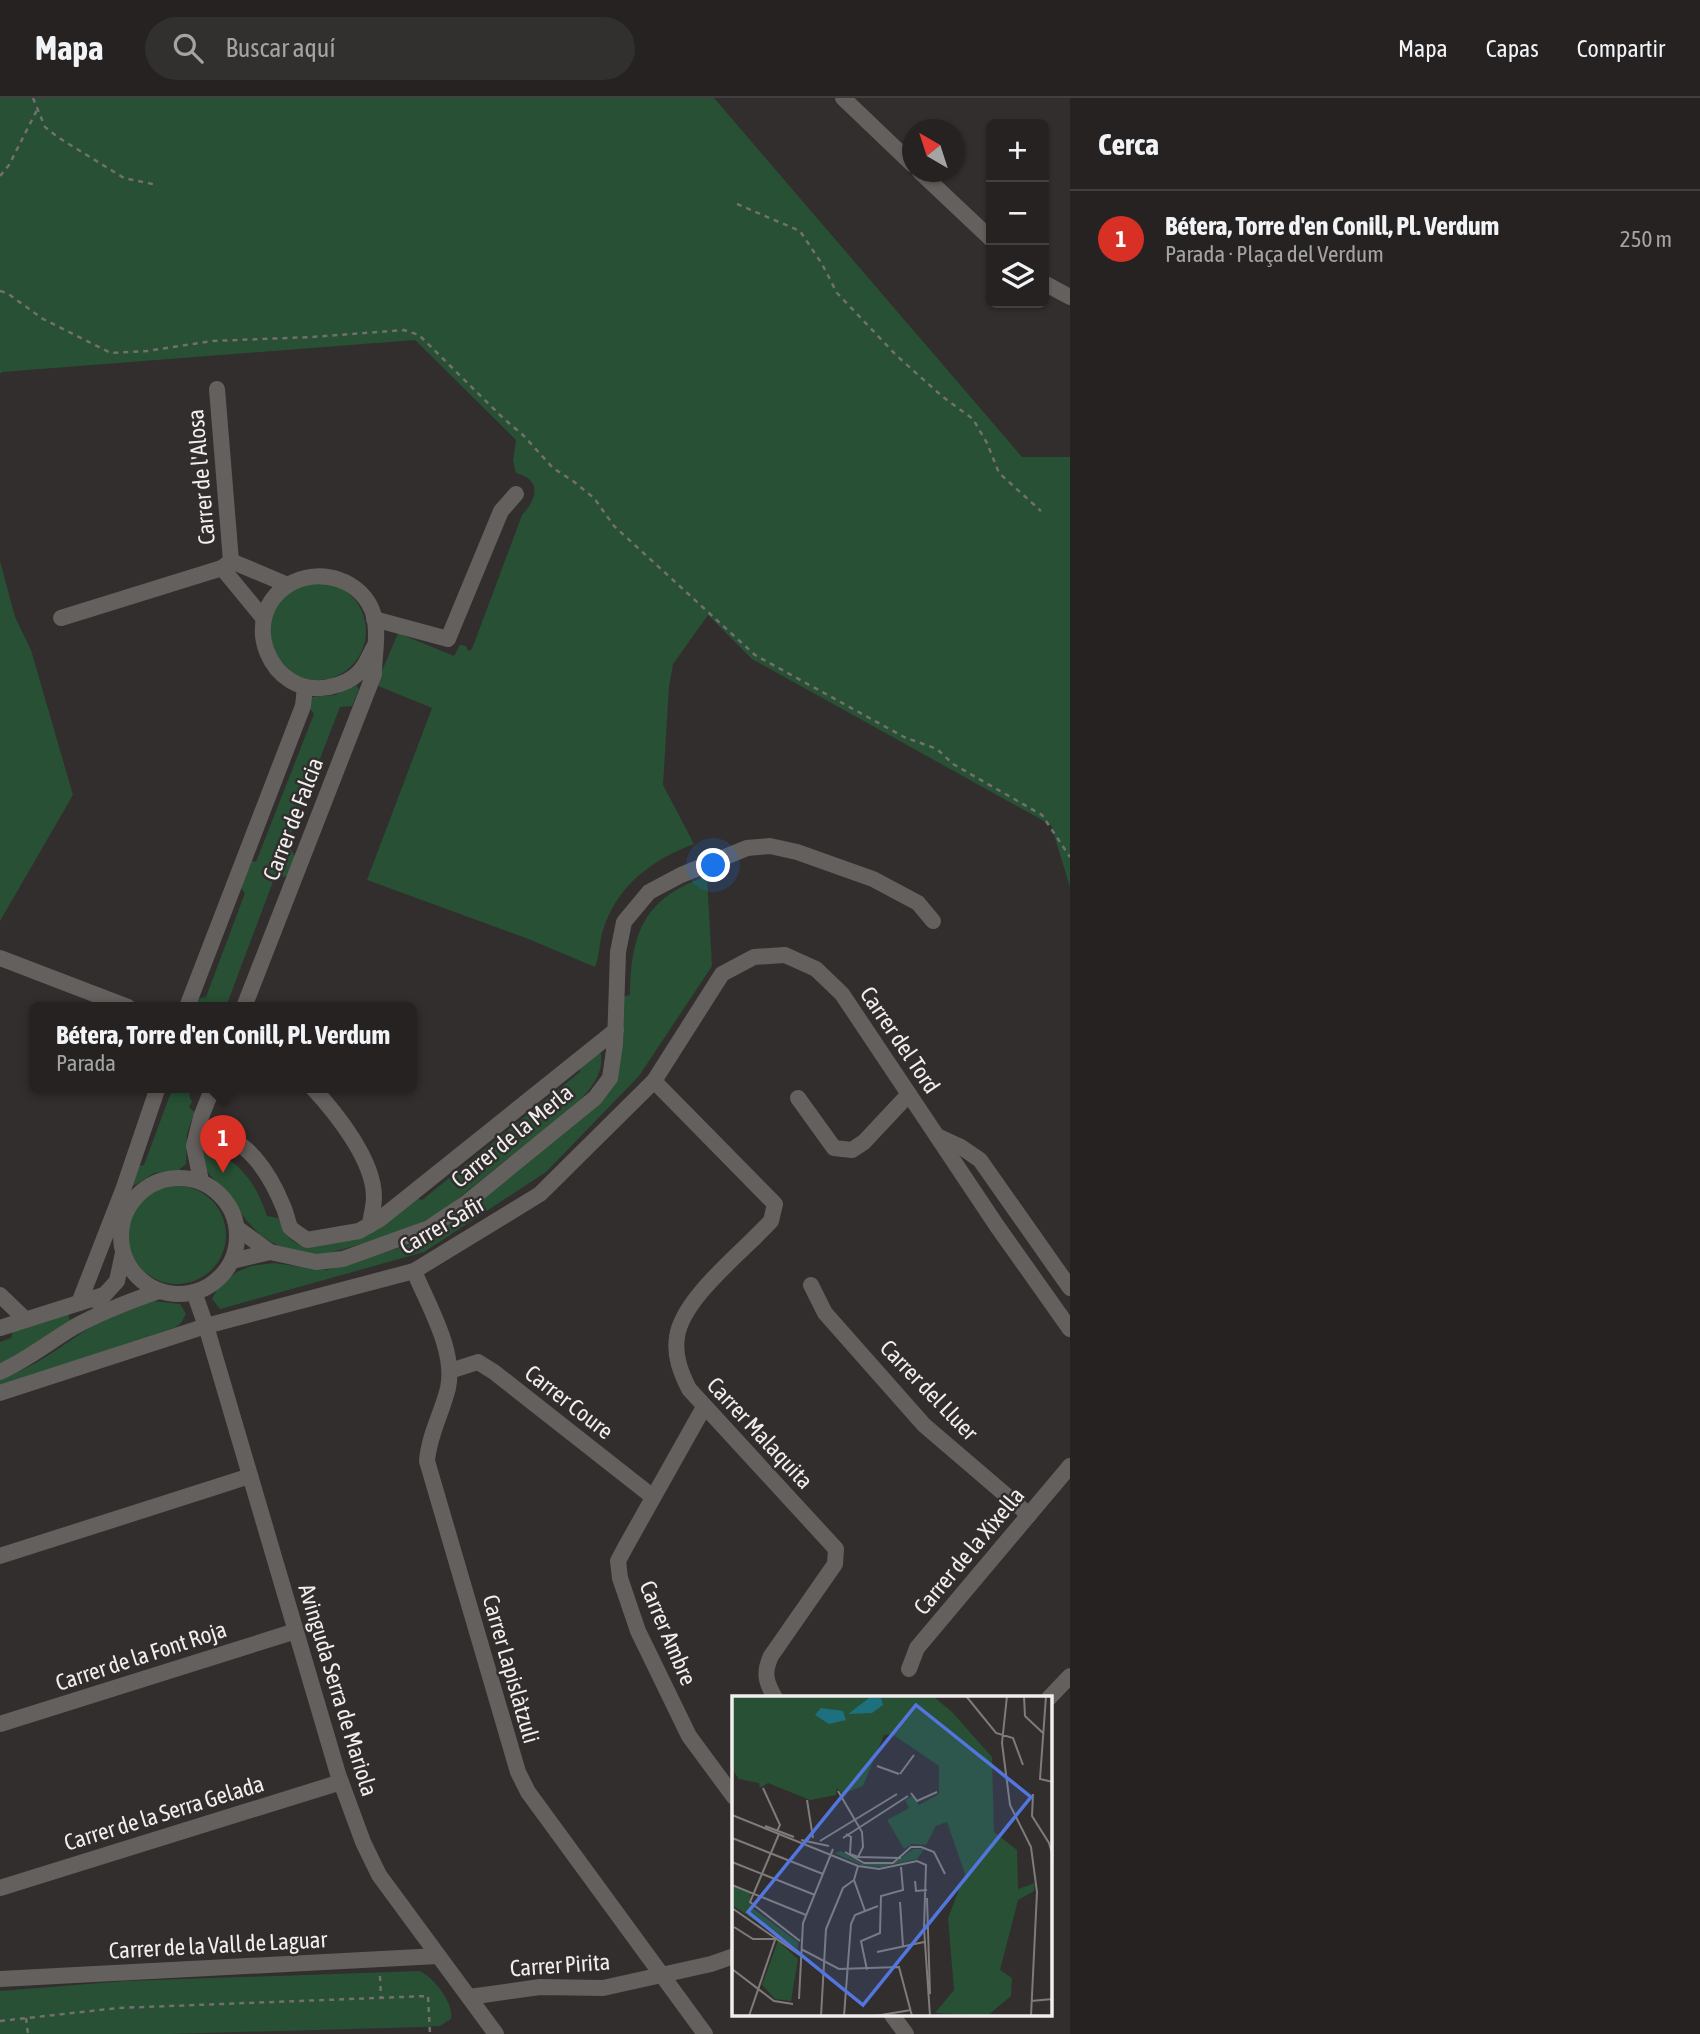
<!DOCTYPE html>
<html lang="es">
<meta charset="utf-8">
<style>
:root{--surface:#262222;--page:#322f2f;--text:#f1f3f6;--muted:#a4a4a5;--line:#423f40;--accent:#d93025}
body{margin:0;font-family:"Asap Condensed",sans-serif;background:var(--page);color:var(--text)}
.controls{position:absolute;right:21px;top:21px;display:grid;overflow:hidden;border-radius:10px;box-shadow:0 2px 5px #0004}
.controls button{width:63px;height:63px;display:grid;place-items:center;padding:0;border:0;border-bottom:2px solid var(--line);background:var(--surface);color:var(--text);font:35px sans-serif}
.compass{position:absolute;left:902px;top:21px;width:63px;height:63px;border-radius:50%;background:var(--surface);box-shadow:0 2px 5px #0004;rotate:321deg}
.you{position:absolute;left:714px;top:768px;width:24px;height:24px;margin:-18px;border:5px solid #fff;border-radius:50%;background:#1a73e8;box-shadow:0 0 0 10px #1a73e833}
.badge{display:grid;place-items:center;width:46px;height:46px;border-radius:50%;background:var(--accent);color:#fff;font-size:23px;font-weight:700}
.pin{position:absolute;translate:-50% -58px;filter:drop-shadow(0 2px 4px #0008)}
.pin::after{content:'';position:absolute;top:37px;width:24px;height:21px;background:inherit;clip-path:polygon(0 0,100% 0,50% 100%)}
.popup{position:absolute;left:29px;top:904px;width:388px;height:91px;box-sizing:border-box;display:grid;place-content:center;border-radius:10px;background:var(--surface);filter:drop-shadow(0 2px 5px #0005);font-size:23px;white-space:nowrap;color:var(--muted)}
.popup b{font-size:26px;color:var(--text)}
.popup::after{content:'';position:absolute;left:50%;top:100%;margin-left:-14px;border:14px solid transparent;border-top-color:var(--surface)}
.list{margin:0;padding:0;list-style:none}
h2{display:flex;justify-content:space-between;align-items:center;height:91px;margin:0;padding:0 28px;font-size:30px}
h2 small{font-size:23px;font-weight:400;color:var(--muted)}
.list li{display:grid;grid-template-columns:46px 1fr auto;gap:21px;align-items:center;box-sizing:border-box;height:98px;padding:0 28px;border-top:2px solid var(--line)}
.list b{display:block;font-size:26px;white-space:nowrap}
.list p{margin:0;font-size:23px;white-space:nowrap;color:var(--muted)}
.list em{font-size:23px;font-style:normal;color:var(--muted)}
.icon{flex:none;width:38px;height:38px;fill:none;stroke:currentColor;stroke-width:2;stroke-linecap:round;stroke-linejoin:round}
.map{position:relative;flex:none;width:1070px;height:1936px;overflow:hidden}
header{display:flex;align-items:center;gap:42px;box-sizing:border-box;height:98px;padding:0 35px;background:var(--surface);border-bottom:2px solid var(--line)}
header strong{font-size:33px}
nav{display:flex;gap:38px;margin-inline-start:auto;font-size:24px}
.search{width:490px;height:63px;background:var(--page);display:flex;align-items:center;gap:18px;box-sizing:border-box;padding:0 24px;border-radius:38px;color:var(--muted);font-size:26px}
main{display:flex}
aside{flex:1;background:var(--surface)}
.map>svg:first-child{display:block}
.green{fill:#275034}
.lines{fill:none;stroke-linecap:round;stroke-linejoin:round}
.path{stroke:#736f6e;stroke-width:2.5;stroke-dasharray:5 5;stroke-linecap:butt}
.minor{stroke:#64605e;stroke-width:16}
.labels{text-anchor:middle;stroke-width:5;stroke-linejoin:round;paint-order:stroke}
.street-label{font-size:23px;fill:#f1eeed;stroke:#322e2d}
.inset-road{fill:none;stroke:#7e7b7a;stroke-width:2}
.view{fill:#5276dd;fill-opacity:0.15;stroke:#5276dd;stroke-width:3.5}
.inset-edge{fill:none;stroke:#f1eeed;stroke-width:3.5}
</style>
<header>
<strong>Mapa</strong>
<div class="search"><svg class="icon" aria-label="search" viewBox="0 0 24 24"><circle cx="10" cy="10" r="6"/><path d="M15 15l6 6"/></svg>Buscar aquí</div>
<nav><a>Mapa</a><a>Capas</a><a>Compartir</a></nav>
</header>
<main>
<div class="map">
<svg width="1070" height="1936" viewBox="0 0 1070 1936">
<rect width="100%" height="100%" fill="#322e2d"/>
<!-- green -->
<g class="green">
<path d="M0,0h714l308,359h48v430l-19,-62 -299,-166 -44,-44 -35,49 -4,23 -6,98 31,59c-43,16 -77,42 -91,86 -4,12 -3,26 -8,37l-69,-29 -159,-58 65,-172 -56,-23 22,-52 56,23 6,-11 6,1 2,5 4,-2 50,-134c14,-15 21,-35 -6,-42l-3,-12 3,-21 -101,-100 -413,32 -2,2z"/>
<polygon points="0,463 15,519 31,552 73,697 0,823"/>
<circle cx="317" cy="533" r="49"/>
<polygon points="356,587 359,591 352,608 340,609 287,746 295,758 287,778 274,781 227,906 229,909 190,909 193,902 206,899 245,795 237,785 246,761 256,764 314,616 305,604 312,599 335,597"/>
<path d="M707,778l5,90 -73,110 -93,96 -122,80 -204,57 -8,-10 7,-13 18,-14 14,-6 23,-3 52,7 93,-28 33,-20 145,-119 25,-106 8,-2c1,-63 14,-97 77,-119z"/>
<path d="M595,951l6,5c3,19 -10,35 -23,48l-134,108 -42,23 -77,21h-14l-31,-7 -20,-12 -14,-15 -17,-25 -20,-21 -7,-11v-22h9l-1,9c31,10 48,38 57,66l11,2c17,49 55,23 85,5 16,-9 32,-18 48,-27l11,4 158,-128 -2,-13z"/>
<polygon points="173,989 192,989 189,998 192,1004 189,1009 194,1014 187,1036 186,1066 179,1072 154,1075 130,1090 132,1069 144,1067"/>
<circle cx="177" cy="1137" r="49"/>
<path d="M144,1202l36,4 6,10 -5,9 -5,4 -176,59v-7c53,-17 91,-62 144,-79z"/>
<polygon points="68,1214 70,1223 26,1253 0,1267 0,1244 11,1240 14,1229"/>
<path d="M420,1873c14,7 34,32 31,48l-11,7 -16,1 -256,7h-168v-43l125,-10z"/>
</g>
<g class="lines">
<!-- path -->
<g class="path">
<polyline points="33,0 45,29 59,40 124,80 157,87"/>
<polyline points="0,78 9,67 38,10"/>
<polyline points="737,106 800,133 822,166 837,195 897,258 943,299 973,321 987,345 999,375 1041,413"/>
<polyline points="0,193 7,195 43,221 111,255 147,253 212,243 312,239 404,232 419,237 503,320 523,337 553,370 573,383 594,400 614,428 755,557 904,639 937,651 953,666 1042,717 1070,759"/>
<polyline points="380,1878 381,1899"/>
<polyline points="26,1920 28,1936"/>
<polyline points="0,1923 118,1910 428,1898 430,1936"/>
</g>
<!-- minor -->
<g class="minor">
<polyline points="843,0 912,66"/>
<polyline points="920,74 991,141"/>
<polyline points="1044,185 1070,199"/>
<polyline points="217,291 231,463"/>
<polyline points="61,520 222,470"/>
<polyline points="264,521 222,470 231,463 288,487"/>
<polyline points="374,521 448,541 501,413 516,396"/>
<polyline points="0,860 128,909"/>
<polyline points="187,909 303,608 305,589"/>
<path d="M244,909l130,-333c0,-19 5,-40 0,-58 -10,-37 -56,-50 -86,-31 -51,32 -18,114 41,102 12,-2 25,-8 32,-17 6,-7 9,-16 13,-23"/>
<path d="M654,983l121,123 -4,17c-27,30 -89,77 -94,116 -3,19 4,36 12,52l147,160 -1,15 -64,92c-8,17 -5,26 4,42"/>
<path d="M312,989c24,26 62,73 62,110 0,9 -3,19 -4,28"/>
<polyline points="798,1000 834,1050 852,1052 864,1044 909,996"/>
<polyline points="937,1038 961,1049 980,1062 1070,1190"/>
<path d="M194,1048l15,-13c37,2 61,41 74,73 3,6 4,14 7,21 4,5 12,9 17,13l52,-9 21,-12 236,-189"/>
<circle cx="179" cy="1138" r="58"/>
<polyline points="201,1083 194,1048 201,1019 213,989"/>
<polyline points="270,1154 316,1164 343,1161 429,1130 465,1106 595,1000 610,980 615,946 618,854 624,824 649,794 681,777 747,750 770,748 797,754 873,781 918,805 933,823"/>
<polyline points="232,1163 270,1154 237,1130"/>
<path d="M414,1173c14,34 42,80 34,117 -6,25 -19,47 -21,73l91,311 10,20 177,242"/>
<polyline points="811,1187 825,1215 924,1327 1029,1417"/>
<polyline points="194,1194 206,1228 338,1676 363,1744 379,1777 496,1936"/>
<polyline points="0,1197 26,1222"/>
<polyline points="98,1204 117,1183 123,1155"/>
<polyline points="79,1205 123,1092 158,989"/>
<polyline points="0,1230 104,1197"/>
<polyline points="450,1273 478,1264 494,1274 653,1399"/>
<path d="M0,1274c27,-12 49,-30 74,-45 27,-15 56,-26 85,-36"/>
<polyline points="0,1295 206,1228 414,1173 540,1096 654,983 722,876 754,859 785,857 816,871 842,896 997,1128 1070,1231"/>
<polyline points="704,1309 626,1448 618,1463 620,1480 638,1533 689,1638 734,1699"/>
<polyline points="0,1458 250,1378"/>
<polyline points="909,1571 917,1550 1070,1368"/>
<polyline points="1049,1600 1070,1578"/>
<polyline points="0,1626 296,1533"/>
<polyline points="0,1790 341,1684"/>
<polyline points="0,1881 438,1858"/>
<polyline points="469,1899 540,1889 603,1890 711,1866 734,1858"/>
<polyline points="892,1917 906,1936"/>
</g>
</g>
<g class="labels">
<!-- street labels -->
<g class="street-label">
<text transform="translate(201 379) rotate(-95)" y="8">Carrer de l'Alosa</text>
<text transform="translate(293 721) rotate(-69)" y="8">Carrer de Falcia</text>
<text transform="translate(900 942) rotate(56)" y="8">Carrer del Tord</text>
<text transform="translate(512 1038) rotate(-39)" y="8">Carrer de la Merla</text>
<text transform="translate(442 1127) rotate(-30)" y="8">Carrer Safir</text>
<text transform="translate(929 1292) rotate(46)" y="8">Carrer del Lluer</text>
<text transform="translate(569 1304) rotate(38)" y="8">Carrer Coure</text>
<text transform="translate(760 1335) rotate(47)" y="8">Carrer Malaquita</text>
<text transform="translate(969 1453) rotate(-50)" y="8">Carrer de la Xixella</text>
<text transform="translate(668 1535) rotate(67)" y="8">Carrer Ambre</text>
<text transform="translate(141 1558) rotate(-18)" y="8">Carrer de la Font Roja</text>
<text transform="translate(511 1571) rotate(74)" y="8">Carrer Lapislàtzuli</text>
<text transform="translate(338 1592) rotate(73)" y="8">Avinguda Serra de Mariola</text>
<text transform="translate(164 1715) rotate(-17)" y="8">Carrer de la Serra Gelada</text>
<text transform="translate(218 1847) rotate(-3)" y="8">Carrer de la Vall de Laguar</text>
<text transform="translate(560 1867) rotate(-4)" y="8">Carrer Pirita</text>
</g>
</g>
<!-- overview -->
<g transform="translate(732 1598)">
<rect width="320" height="320" fill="#322e2d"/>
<path d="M0,0h201l19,16 40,45 2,75 23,18 1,39 17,-6 -1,8 -16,9 -18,70 12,8 -1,18 -24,20 -52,-3 19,-23 -6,-72 17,-44 -18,-52 -11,4 -10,19 -14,-1 -8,5 -17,-29 22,-12 -4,-8 7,-4 7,9 20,-11v-28l-47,-32 -8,1 -21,51 -21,8 -5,-6 -1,7 -26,5 -42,-17 -8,5 -1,-5 -20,-4 -7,-10zM181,153h11l-7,10 -36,8 -20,-2 -27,-12 7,-2 21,13h31zM0,190l18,7 1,14 47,35v7l-66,-44zM46,245l20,18 -7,42 -16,-2 -13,-14z" fill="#275034"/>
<path d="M137,2h12l2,7 -11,8 -24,1zM89,12l22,3 3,9 -17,4 -14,-9z" fill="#1d707d"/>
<path class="inset-road" d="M234,0l30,37 17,5 10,27M275,0l-5,47 8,62 21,42 6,45 -6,124M292,0l1,20 19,18M314,0l-6,83 13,3M145,70l22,8M168,78l14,-19M31,92l17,37 -3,6M106,95l24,41 1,15 -5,10M179,97l6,8 20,-9M301,98l-1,22 17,27 4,14M75,104l6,38M0,119l126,51 21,3 38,-8 9,4 -2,63 6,88M33,130l29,11M47,138l-29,68 50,39M114,138l5,3 -1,17 8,3M0,142l91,36M111,142l65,-42M69,144l28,6M88,145l77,-47M113,156l19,11h29l18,-16h10l13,5 11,22M126,161l43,1M0,166l83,33M122,184l11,31M183,185l1,10 11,-1M0,189l74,30M195,202l3,96M168,206l3,44M0,212l69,48M2,231l19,12h22M69,253l38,20 60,-2 13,49M145,256l47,-10M0,273l42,32 19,3M135,274l-6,-29 19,-8 1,-37 22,-6 -2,-23M67,303l4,-76 30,-74M299,305l22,-2M17,320l27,-79M89,320l5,-87 17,-41 11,-8 4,-14M112,320l7,-92 4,-9 23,-9M143,320l36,-6"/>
<path class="view" d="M184,9l115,92 -168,208 -115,-93z"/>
<rect width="320" height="320" class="inset-edge"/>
</g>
</svg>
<div class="controls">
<button>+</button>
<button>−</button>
<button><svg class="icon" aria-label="layers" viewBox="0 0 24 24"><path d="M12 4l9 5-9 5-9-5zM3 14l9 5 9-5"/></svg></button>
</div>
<svg class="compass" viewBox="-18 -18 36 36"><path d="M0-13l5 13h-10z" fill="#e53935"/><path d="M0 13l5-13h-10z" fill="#a4a4a5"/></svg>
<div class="you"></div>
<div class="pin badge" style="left:223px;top:1075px">1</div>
<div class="popup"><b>Bétera, Torre d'en Conill, Pl. Verdum</b>Parada</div>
</div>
<aside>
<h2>Cerca<small></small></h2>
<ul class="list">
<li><span class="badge">1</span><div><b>Bétera, Torre d'en Conill, Pl. Verdum</b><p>Parada · Plaça del Verdum</p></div><em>250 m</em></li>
</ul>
</aside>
</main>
